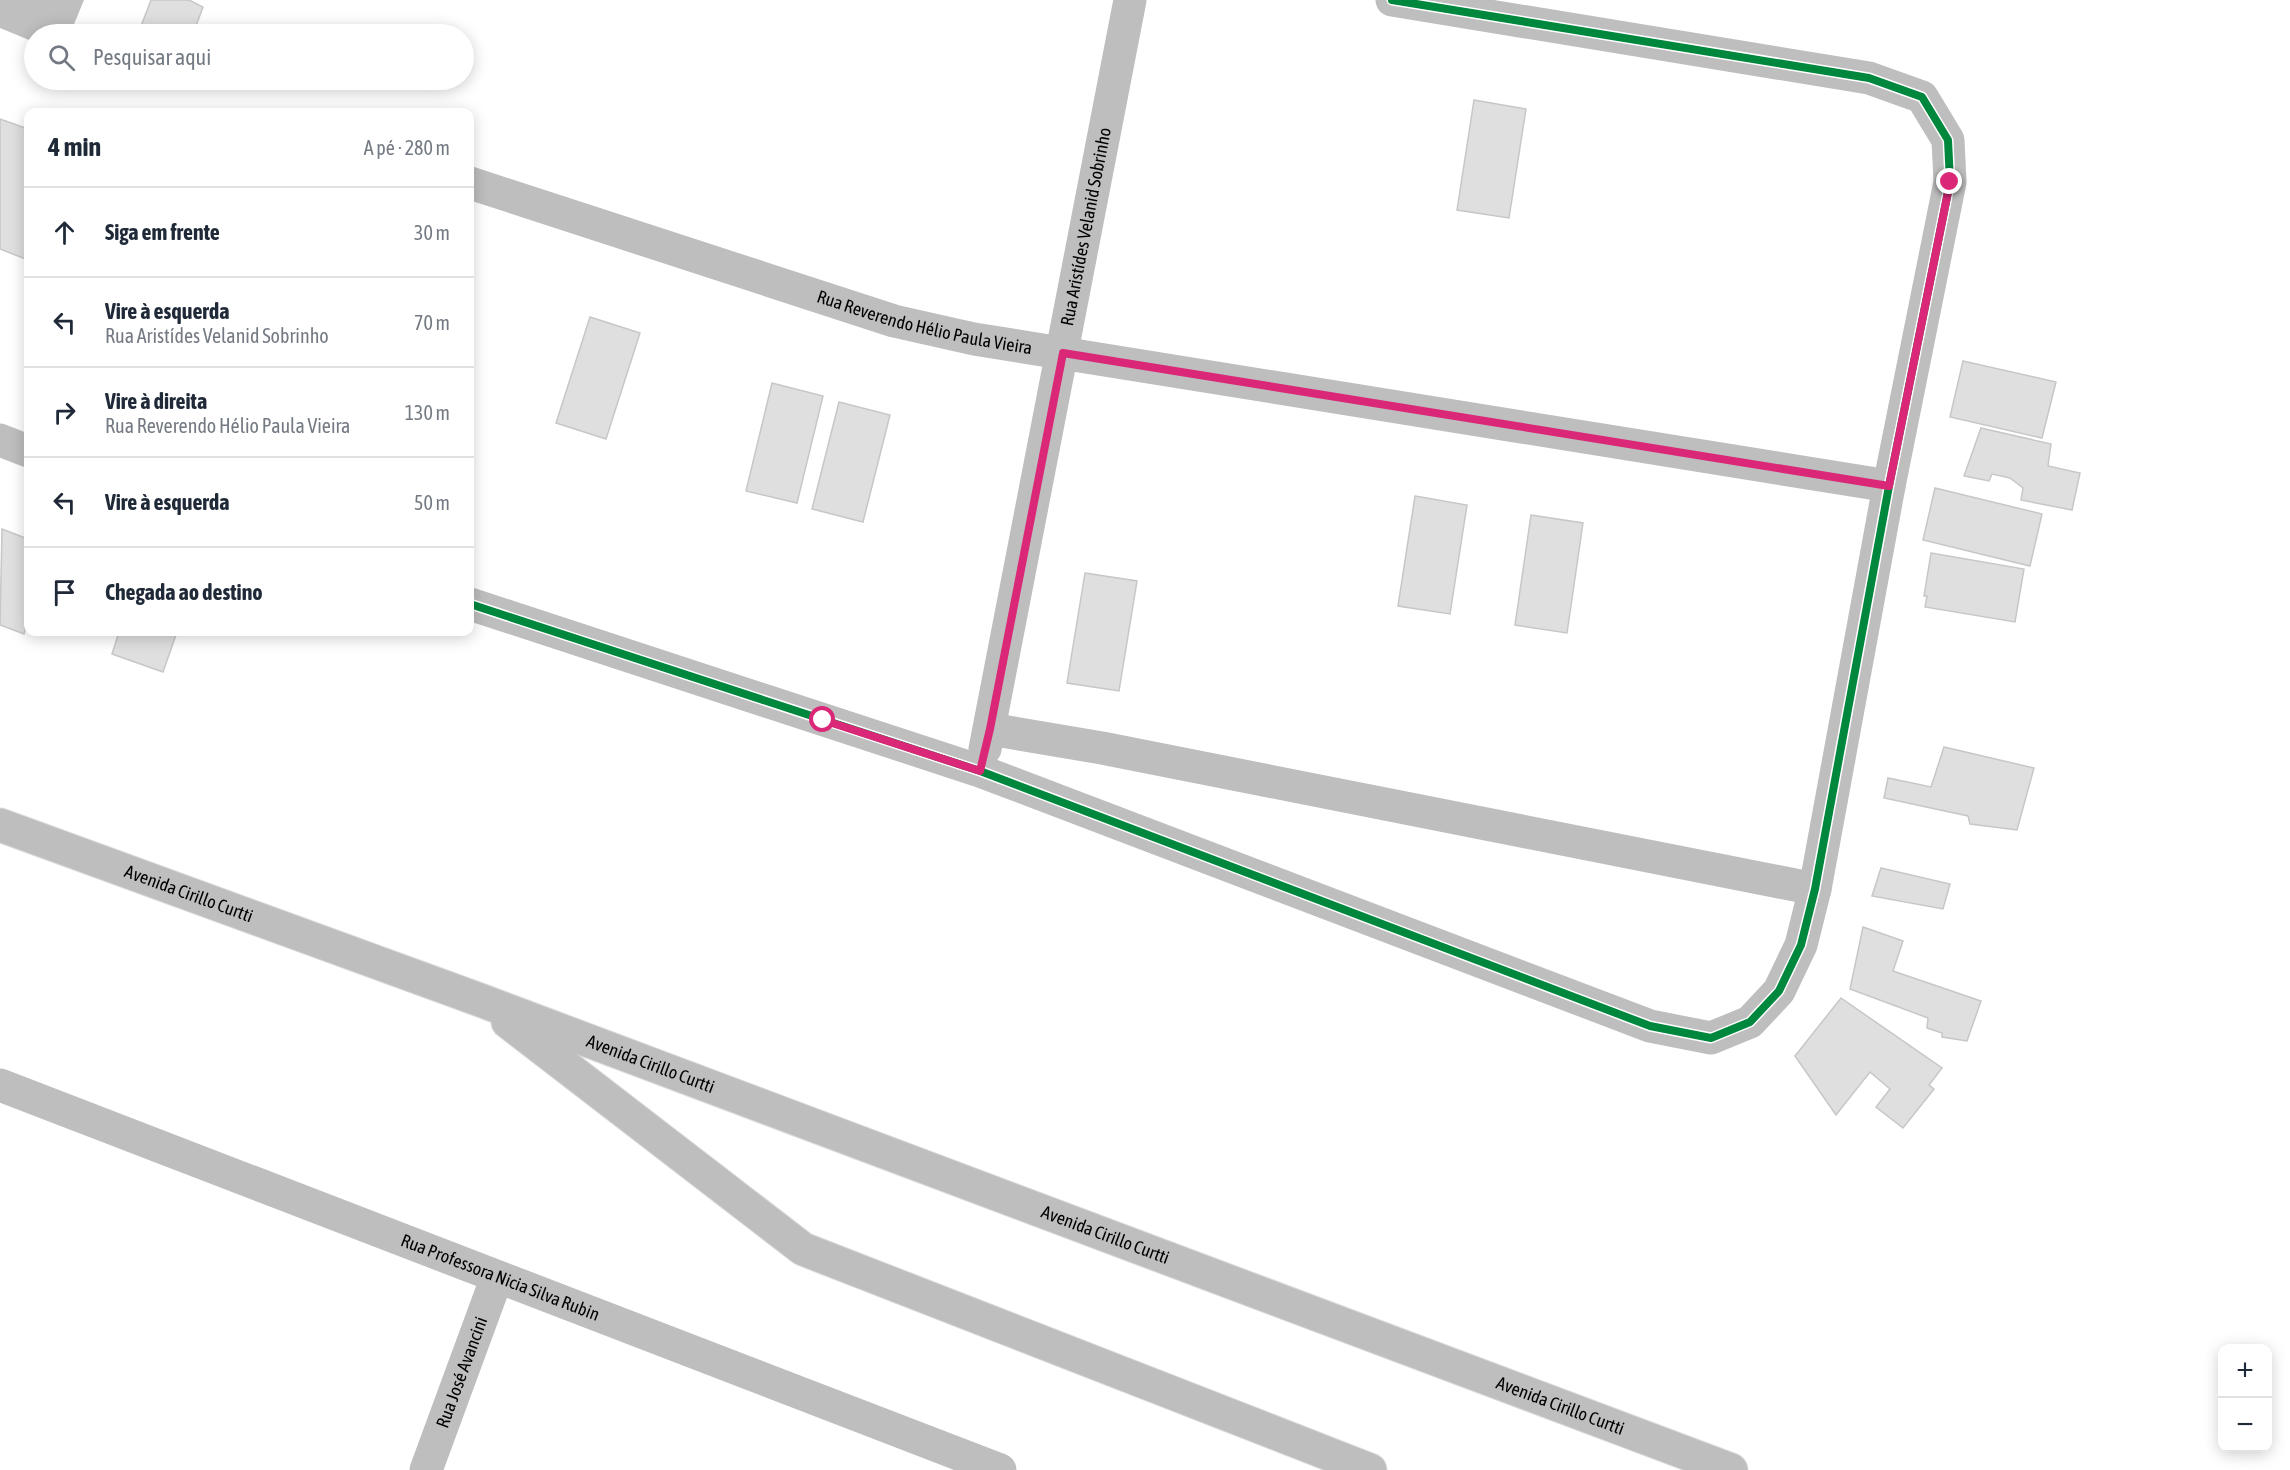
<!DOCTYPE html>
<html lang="pt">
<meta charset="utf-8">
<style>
:root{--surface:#fff;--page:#f6f6f7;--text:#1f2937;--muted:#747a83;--line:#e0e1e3}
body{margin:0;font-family:"Asap Condensed",sans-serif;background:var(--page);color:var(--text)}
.controls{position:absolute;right:18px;bottom:18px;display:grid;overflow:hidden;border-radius:12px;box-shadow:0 3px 15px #0003}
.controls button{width:54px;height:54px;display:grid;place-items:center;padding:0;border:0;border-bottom:2px solid var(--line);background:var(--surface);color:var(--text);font:30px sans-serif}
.stop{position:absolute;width:18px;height:18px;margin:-14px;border:4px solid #db2777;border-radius:50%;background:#fff}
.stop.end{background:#db2777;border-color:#fff;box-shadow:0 2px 6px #0008}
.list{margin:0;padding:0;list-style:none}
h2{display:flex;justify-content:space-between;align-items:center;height:78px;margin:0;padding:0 24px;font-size:26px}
h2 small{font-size:20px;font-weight:400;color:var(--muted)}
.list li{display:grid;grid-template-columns:39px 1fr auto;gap:18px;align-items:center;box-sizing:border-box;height:90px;padding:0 24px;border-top:2px solid var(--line)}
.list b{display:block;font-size:22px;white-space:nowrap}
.list p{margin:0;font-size:20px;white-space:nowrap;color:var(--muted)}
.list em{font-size:20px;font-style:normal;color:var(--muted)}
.icon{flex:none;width:33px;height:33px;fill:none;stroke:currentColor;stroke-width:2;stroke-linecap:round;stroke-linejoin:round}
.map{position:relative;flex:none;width:2290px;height:1470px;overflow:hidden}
.search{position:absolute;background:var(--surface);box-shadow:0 3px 15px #0003;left:24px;top:24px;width:450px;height:66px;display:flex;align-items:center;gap:15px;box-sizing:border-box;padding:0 21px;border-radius:33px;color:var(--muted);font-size:22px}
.panel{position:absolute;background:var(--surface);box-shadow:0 3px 15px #0003;left:24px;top:108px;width:450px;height:528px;border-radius:12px}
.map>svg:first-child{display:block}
.water{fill:#bfbfbf}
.building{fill:#dfdfdf;stroke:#c7c7c7;stroke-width:1.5}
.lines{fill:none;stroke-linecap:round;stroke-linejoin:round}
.major-casing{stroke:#dbdbdb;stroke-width:35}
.minor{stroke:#bebebe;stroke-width:33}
.major{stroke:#bebebe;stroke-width:33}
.cycleway-casing{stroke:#fff;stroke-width:11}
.cycleway{stroke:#00873e;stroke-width:8}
.route{stroke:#db2777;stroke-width:8}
.labels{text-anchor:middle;stroke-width:5;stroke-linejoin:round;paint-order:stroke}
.street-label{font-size:18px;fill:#000;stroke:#fff}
</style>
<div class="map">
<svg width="2290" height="1470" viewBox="0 0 2290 1470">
<rect width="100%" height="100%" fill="#fff"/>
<!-- water -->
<polygon class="water" points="0,0 84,0 70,34 34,34 34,42 0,28"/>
<!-- building -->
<g class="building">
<polygon points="151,0 189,0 203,7 193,34 138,34"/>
<polygon points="1474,100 1526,109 1509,218 1457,210"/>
<polygon points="0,119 28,129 28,260 0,249"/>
<polygon points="590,317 640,333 606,439 556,423"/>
<polygon points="1963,361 2056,382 2042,438 1950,417"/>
<polygon points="772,383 823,396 797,503 746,491"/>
<polygon points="839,402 890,415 863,522 812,509"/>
<polygon points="1981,428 2051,444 2048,466 2080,473 2072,510 2021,500 2023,488 2010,478 1992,474 1989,481 1964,476"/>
<polygon points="1935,488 2042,514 2030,566 1923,540"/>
<polygon points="1415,496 1467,505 1450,614 1398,606"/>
<polygon points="1531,515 1583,523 1567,633 1515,625"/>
<polygon points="2,529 28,539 28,619 24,634 0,625"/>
<polygon points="1931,553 2024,569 2015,622 1925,607 1927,596 1924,596"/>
<polygon points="1085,573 1137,581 1119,691 1067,683"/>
<polygon points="119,632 177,632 163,672 112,654"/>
<polygon points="1944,747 2034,768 2017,830 1970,824 1968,816 1884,798 1888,778 1931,787"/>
<polygon points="1881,868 1950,884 1943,909 1872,896"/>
<polygon points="1863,927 1903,941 1893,971 1981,1001 1967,1041 1942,1037 1942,1033 1927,1028 1928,1018 1850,989"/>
<polygon points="1841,998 1942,1068 1929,1085 1934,1089 1903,1128 1876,1107 1890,1089 1870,1072 1836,1115 1795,1056"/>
</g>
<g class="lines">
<!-- major casing -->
<g class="major-casing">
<g id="major">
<path id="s5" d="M0,825l480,175 1251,470"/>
<polyline points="508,1022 803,1249 1370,1470"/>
</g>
</g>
<!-- minor -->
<g class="minor">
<path id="s1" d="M470,183l424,138 80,18 915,147"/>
<polyline points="0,440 28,451"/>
<polyline points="470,604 980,771 1650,1026 1711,1038 1750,1022 1779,991 1801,945 1815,889 1889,486 1950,182 1948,140 1922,97 1869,78 1392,0"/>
<polyline points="990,729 1102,748 1815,889"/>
<path id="s2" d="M985,749l145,-749"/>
<path id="s3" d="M0,1085l1000,385"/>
<path id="s4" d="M426,1470l71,-193"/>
</g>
<!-- major -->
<use href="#major" class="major"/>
<!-- cycleway casing -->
<g class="cycleway-casing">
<polyline id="cycleway" points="470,604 980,771 1650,1026 1711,1038 1750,1022 1779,991 1801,945 1815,889 1889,486 1950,182 1948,140 1922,97 1869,78 1392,0"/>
</g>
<!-- cycleway -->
<use href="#cycleway" class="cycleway"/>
</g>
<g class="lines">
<!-- route -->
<polyline class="route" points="823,720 980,771 990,729 1063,353 1889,486 1950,182"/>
</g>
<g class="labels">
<!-- street labels -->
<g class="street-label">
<text dy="6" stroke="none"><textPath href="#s2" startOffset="532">Rua Aristídes Velanid Sobrinho</textPath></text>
<text dy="6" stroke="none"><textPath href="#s1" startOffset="476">Rua Reverendo Hélio Paula Vieira</textPath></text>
<text dy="6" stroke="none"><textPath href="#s5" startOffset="201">Avenida Cirillo Curtti</textPath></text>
<text dy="6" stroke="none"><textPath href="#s5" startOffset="693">Avenida Cirillo Curtti</textPath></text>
<text dy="6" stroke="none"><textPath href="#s5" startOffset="1179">Avenida Cirillo Curtti</textPath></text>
<text dy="6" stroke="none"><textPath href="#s3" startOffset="536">Rua Professora Nicia Silva Rubin</textPath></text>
<text dy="6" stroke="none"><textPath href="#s4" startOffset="104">Rua José Avancini</textPath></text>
<text dy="6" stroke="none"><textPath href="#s5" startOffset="1665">Avenida Cirillo Curtti</textPath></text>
</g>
</g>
</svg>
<div class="controls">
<button>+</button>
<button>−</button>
</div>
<div class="stop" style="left:823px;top:720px"></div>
<div class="stop end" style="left:1950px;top:182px"></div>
<div class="search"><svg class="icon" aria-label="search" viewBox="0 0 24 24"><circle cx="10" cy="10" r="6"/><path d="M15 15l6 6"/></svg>Pesquisar aqui</div>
<section class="panel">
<h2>4 min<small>A pé · 280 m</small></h2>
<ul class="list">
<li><svg class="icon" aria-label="ahead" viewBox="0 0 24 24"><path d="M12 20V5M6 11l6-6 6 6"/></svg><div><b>Siga em frente</b></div><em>30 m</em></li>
<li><svg class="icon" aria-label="left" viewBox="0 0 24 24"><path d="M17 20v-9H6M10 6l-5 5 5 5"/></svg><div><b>Vire à esquerda</b><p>Rua Aristídes Velanid Sobrinho</p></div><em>70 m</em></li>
<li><svg class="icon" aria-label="right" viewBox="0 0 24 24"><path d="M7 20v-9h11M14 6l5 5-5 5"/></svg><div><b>Vire à direita</b><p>Rua Reverendo Hélio Paula Vieira</p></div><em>130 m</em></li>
<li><svg class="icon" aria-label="left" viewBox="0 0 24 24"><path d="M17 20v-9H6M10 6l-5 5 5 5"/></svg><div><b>Vire à esquerda</b></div><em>50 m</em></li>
<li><svg class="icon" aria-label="arrive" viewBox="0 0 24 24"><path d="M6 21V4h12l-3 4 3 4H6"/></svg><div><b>Chegada ao destino</b></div></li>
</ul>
</section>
</div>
